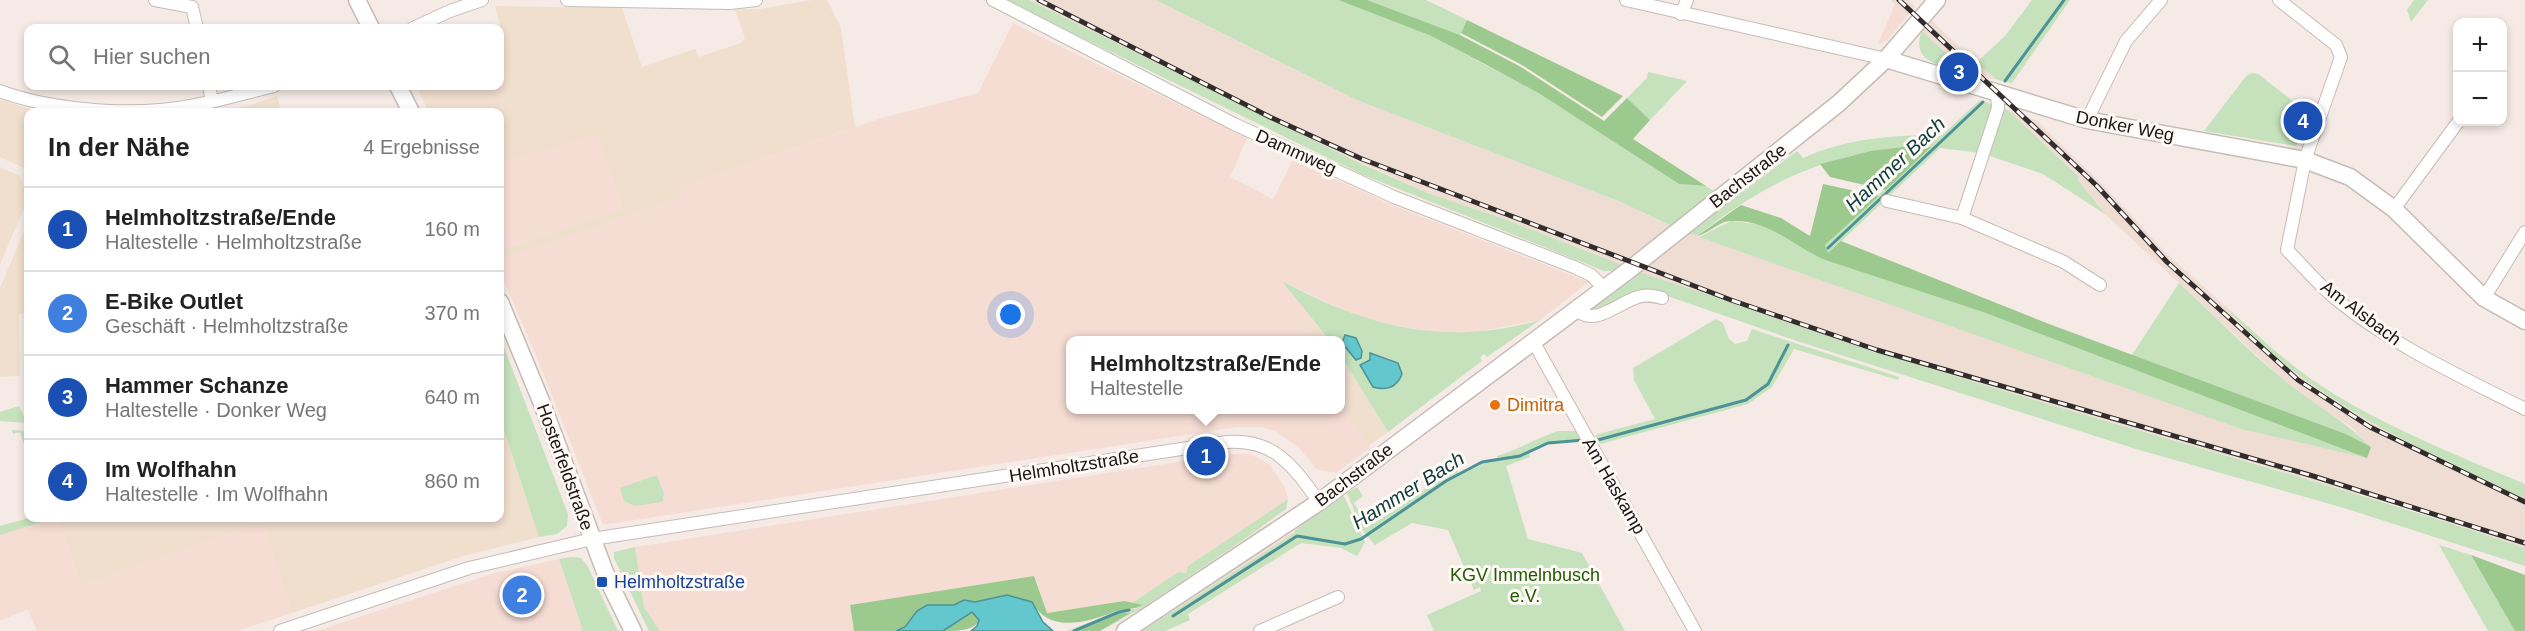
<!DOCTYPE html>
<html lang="de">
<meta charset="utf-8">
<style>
:root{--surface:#fff;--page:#f2f2f2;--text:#222;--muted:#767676;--line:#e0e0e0;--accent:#111827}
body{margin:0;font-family:Arial,sans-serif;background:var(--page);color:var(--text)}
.controls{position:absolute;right:18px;top:18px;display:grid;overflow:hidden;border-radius:12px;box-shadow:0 3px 9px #0003}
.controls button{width:54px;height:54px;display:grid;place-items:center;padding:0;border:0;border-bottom:2px solid var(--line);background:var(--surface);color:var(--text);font:30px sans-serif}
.you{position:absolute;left:1011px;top:315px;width:21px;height:21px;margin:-15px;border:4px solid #fff;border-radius:50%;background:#1a73e8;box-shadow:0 0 0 9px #1a73e833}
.badge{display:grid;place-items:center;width:39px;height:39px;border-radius:50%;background:var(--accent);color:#fff;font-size:20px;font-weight:700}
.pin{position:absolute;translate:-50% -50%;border:3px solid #fff;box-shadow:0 2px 6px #0006}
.popup{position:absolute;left:1066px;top:336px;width:279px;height:78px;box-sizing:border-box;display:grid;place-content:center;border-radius:12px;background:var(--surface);filter:drop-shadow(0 2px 4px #0005);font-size:20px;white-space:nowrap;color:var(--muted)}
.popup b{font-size:22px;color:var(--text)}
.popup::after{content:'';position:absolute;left:50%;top:100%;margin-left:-12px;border:12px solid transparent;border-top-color:var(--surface)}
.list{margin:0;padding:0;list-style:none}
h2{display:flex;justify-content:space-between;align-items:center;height:78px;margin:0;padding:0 24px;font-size:26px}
h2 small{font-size:20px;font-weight:400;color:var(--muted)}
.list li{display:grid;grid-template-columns:39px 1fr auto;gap:18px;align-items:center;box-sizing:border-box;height:84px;padding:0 24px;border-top:2px solid var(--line)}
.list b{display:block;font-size:22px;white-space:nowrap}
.list p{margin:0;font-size:20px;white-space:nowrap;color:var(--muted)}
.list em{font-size:20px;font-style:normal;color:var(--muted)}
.icon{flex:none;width:33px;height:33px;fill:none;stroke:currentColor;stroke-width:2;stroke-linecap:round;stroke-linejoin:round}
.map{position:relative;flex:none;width:2525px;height:631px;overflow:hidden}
.search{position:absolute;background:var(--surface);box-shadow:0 3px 9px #0003;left:24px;top:24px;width:480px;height:66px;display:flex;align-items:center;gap:15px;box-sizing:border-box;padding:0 21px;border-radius:12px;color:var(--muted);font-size:22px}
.panel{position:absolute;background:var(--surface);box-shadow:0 3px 9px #0003;left:24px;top:108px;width:480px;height:414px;border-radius:12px}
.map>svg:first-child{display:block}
.commercial{fill:#f1dfce}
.industrial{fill:#f6ddd4}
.built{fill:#efddd4}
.green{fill:#c5e2bc;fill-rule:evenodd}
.forest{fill:#9cc98e}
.water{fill:#63c8cd;stroke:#4d9296;stroke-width:1.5}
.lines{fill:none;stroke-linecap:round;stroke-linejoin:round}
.stream{stroke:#4d9296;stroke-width:3}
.street-casing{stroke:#c6bcb6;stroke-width:14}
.secondary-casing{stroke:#c6bcb6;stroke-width:19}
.street{stroke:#fff;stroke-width:12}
.secondary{stroke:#fff;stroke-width:16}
.rail-casing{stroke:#322d2c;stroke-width:5}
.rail{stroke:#fff9f5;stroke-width:3;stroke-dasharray:9;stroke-linecap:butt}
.food-dot{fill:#e8710a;stroke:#fff9f5;stroke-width:2}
.transit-dot{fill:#1a4fb4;stroke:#fff9f5;stroke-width:2}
.labels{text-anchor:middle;stroke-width:6;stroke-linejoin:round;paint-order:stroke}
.street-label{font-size:18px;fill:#191514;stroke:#fff9f5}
.food-label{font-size:18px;fill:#c56008;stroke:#fff9f5;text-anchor:start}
.park-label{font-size:18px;fill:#215a04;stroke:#fff9f5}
.transit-label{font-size:18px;fill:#164399;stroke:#fff9f5;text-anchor:start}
.water-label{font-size:20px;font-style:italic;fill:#0b3c3e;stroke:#fff9f5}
</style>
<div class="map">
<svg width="2525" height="631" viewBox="0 0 2525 631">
<rect width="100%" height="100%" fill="#f5eae5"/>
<!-- commercial -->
<g class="commercial">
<polygon points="812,0 827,0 841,28 855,127 684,186 678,199 501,260 500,250 622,208 597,135 500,164 500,112 429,112 416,86 500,86 500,43 504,41 495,6 622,8 642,67 695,49 699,57 741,43 745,38 735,9 759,9"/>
<polygon points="277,96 281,112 215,111 247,106"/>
<polygon points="0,99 34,111 28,112 28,170 0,157"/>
<polygon points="0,167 20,176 28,199 0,264"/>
<polygon points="28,222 28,313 19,314 20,376 0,377 0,288"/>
<polygon points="1317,326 1329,340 1298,340"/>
<polygon points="1341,356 1388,432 1368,446 1341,405"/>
<polygon points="500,418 539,537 467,555 292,613 262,522 81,586 58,518 500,518"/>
</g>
<!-- industrial -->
<g class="industrial">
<polygon points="1895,4 1907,16 1887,40 1878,44"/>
<polygon points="1013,23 1247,138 1230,177 1273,199 1293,160 1392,205 1589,282 1540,320 1476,332 1445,334 1385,324 1354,315 1284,282 1317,326 1298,340 1071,340 1071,410 1341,410 1341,405 1370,448 1336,473 1316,469 1300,449 1276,431 1261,427 1237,427 603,525 542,370 500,271 501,260 677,199 683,186 882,118 978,93"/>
<polygon points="597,134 622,208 500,250 500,164"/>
<polygon points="1229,454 1250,454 1269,464 1284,486 1288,499 1188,566 1186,573 1178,572 1132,603 1123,601 1047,613 1034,576 850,605 854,631 660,631 644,607 635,547"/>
<polygon points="54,518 58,518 81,586 262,521 292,613 237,631 37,631 28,609 0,621 0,535"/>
<polygon points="559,559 583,631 316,631 495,573"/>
</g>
<!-- built -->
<g class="built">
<polygon points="1029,0 1156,0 1357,100 1621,202 1657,220 1697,236 2241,429 2371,447 2349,425 2308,400 2278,375 2105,214 2077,179 2079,177 2008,110 2036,120 2111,193 2165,252 2224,305 2239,323 2308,382 2353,412 2525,499 2525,548 2412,510 2250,462 1918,366 1653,277 1507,220 1428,193 1269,120"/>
<polygon points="1891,0 1908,0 1915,6 1907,16"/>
<polygon points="1932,21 1976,63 1998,80 1963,72 1962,68 1922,31"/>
<polygon points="1294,531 1295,533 1266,553 1172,611"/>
</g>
<!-- green -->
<g class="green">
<polygon points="1004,0 1029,0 1364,165 1428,193 1507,220 1622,265 1612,271 1604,271 1361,174"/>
<polygon points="1156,0 1338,0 1429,35 1540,94 1679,184 1706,186 1714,191 1671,226 1621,202 1357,100"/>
<polygon points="1367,0 1426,0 1467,20 1460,35"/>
<polygon points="2032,0 2070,0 2012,83 1998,80 1976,63 2005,36"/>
<polygon points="2414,0 2428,0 2411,22 2407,10"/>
<path d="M1922,31l40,37 1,4c-23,-7 -53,-10 -41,-41z"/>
<polygon points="1648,72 1687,81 1650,120 1627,98 1647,78"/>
<polygon points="2252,73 2258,74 2306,111 2299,128 2303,138 2295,146 2204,131 2247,75"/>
<path d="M1980,100l15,5 -15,48 -40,-5 -112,106 -3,-9 105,-98c-93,1 -161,32 -233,89l-9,-3 109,-82 6,7c44,-20 92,-23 139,-23z"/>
<polygon points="2003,108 2008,110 2079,177 2077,179 2105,214 2043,174 1987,155"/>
<path d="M1731,221c17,2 35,3 50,12 16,9 28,20 44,27l158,52 384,146 -126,-29 -542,-192z"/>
<path d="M1637,271c24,9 52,17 79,26 265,97 541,160 809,251v18l-181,-58 -208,-59 -339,-108 -147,-51 -56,19 -1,-3z"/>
<path d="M1282,281c85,46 163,66 258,39l-53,37 -3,-3 -4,4 2,3 -94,71 -47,-76v-16h-12zM1370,353l20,6 -3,30 -14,-2 -13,-21 10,-6z"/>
<path d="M2179,283c35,32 68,67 105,97 29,24 61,40 87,67l-25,-13 -214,-79z"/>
<path d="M2224,305c28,25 56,52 87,74 64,44 143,75 214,105v15c-107,-51 -223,-101 -301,-194z"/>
<polygon points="1716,319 1723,323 1729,339 1735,344 1747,341 1752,329 1899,377 1898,380 1794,349 1772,387 1748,404 1600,444 1595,435 1655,419 1634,380 1633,368"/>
<polygon points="500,337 568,514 567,526 557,534 539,537 500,418"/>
<polygon points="19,406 27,423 0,421 0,412"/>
<polygon points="12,430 28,431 28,457 20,432 13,434"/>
<path d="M1558,431h19l6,10c-18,-4 -37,3 -54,10l1,6 -24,9 22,73 54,14 43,78h-191l-7,-16 54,-24 -1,-4 -6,3 -26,-60 -36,-7 -37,22 -13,-15 -15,-37 10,-6 6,9 -9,7 15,23 87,-57 3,5 21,-12 17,-4v-2c21,-6 40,-18 61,-25z"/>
<polygon points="657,475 664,494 662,502 635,506 624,501 620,488"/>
<polygon points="1343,494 1365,542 1357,556 1341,548 1301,543 1188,614 1190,620 1165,631 1142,631 1295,533 1294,531"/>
<polygon points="1288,499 1286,509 1246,538 1145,606 1101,631 1128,613 1121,613 1078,631 1053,631 1067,631 1123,609 1136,609 1142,605 1132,603 1178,572 1186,573 1188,566"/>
<polygon points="29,518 54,518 0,535 0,526"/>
<polygon points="2439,545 2471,555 2515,631 2488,631"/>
<polygon points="635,547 644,607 660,631 649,631 614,558 614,552"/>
<polygon points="572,557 581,558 588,567 618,631 583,631 559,559"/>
</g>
<!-- forest -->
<g class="forest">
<polygon points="1338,0 1367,0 1460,35 1521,67 1604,121 1627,98 1650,120 1633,139 1706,186 1679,184 1540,94 1483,63 1429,35"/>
<polygon points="1467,20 1623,96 1602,117 1522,65 1461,33"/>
<polygon points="1904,147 1931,147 1886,190 1830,177 1820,164 1871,151"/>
<path d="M1823,184l56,12 -54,49 3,8 13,-12 208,83 297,110 25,13 -4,11 -384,-146 -158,-52c-32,-14 -56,-41 -94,-39 -12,0 -23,13 -34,15l44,-31 40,13 29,18z"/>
<polygon points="2471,555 2525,575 2525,631 2515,631"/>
<path d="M1034,576l13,37 77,-12 19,4c-9,5 -17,3 -27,6 -28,12 -63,20 -79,-2l-30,-14 -32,7 -11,-2 -9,5h-28l-10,6 -12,16 -9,4h-42l-4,-26z"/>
<path d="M972,612l7,8c-4,11 -23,11 -36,11l18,-15z"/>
<polygon points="1121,613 1130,613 1100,631 1078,631"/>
</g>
<!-- water -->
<g class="water">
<polygon points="1345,335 1356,338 1362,351 1361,358 1356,360 1342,343"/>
<path d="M1370,353l28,10 4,11c-5,13 -15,17 -29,13l-13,-22 10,-5z"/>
<polygon points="1007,595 1032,602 1043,622 1053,631 971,631 977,626 979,620 972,612 943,631 896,631 905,627 917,611 927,605 954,605 964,600 975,602"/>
</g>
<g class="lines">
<!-- stream -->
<g class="stream">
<polyline points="2005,81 2064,0"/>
<polyline points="1828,248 1983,102"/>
<polyline points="1594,441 1746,400 1768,384 1788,345"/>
<polyline points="1173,616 1297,536 1345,544 1361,539 1446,481 1482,462 1520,456 1548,443 1584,440"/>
<polyline points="1074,631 1119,612 1129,610"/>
</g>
<!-- street casing -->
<g class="street-casing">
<g id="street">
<polyline points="155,0 192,7 197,28"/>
<polyline points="567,0 730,3 756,0"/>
<polyline points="993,0 1234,124 1394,197 1574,267 1591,275 1605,289"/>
<polyline points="1626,0 1886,59"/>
<path d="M2279,0l57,45 5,12 -36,103 -18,90c16,16 31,34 49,49 56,46 124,77 189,110"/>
<polyline points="1681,14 1687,0"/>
<polyline points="413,28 450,11 482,0"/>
<polyline points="209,86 212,101"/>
<path d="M0,91c45,17 112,23 160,19 39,-3 77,-15 114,-24"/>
<polyline points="1997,93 1998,108 1962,218 2064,262 2100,285"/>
<polyline points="2087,120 2126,41 2161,0"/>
<polyline points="1887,201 1962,218"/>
<polyline points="2394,209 2458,122"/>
<polyline points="2484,298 2525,232"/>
<path d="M1576,310c20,17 41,-7 62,-13 8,-3 16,-1 24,1"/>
<polyline points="1533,341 1695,631"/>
<path d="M280,631l189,-63 123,-29 635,-97c47,-4 67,25 92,60"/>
<polyline points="1260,631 1338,597"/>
</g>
</g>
<!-- secondary casing -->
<g class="secondary-casing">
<g id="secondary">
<polyline points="357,0 371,28"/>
<polyline points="1886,59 2087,120 2305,160 2350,177 2394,209 2484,298 2525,321"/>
<polyline points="398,86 411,112"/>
<polyline points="500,302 541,401 608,580 633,631"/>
<polyline points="1125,631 1319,502 1629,270 1839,103 1886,59 1937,0"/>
</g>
</g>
<!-- street -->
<use href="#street" class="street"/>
<!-- secondary -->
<use href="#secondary" class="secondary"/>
<!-- rail casing -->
<g class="rail-casing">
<g id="rail">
<polyline points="1039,0 1270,117 1362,159 1731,300 1877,350 2313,476 2525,543"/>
<polyline points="1899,0 2097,186 2167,262 2298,380 2370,427 2525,502"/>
</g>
</g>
<!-- rail -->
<use href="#rail" class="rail"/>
</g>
<!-- markers -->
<circle class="food-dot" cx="1495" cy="405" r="6"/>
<rect class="transit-dot" x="596" y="576" width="12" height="12" rx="3"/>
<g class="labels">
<!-- street labels -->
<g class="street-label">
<text transform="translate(2125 126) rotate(11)" y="6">Donker Weg</text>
<text transform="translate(1296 152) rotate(24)" y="6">Dammweg</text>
<text transform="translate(1748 176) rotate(-38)" y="6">Bachstraße</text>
<text transform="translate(2361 313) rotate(37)" y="6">Am Alsbach</text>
<text transform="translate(1074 466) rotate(-9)" y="6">Helmholtzstraße</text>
<text transform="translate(565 467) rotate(70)" y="6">Hosterfeldstraße</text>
<text transform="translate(1354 475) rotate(-37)" y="6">Bachstraße</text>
<text transform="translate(1614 486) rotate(60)" y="6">Am Haskamp</text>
</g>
<!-- food labels -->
<g class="food-label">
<text x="1507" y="411">Dimitra</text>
</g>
<!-- park labels -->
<g class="park-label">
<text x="1525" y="581">KGV Immelnbusch<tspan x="1525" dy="21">e.V.</tspan></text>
</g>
<!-- transit labels -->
<g class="transit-label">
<text x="614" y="588">Helmholtzstraße</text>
</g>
<!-- water labels -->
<g class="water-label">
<text transform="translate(1895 164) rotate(-43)" y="7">Hammer Bach</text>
<text transform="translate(1408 490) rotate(-32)" y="7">Hammer Bach</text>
</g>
</g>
</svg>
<div class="controls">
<button>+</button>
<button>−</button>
</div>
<div class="you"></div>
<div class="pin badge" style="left:1206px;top:456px;background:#1a4fb4">1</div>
<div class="popup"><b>Helmholtzstraße/Ende</b>Haltestelle</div>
<div class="pin badge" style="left:522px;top:595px;background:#3f7fe0">2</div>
<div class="pin badge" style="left:1959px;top:72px;background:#1a4fb4">3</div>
<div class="pin badge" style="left:2303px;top:121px;background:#1a4fb4">4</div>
<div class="search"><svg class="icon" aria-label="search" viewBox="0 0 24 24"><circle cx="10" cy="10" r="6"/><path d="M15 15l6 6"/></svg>Hier suchen</div>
<section class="panel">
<h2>In der Nähe<small>4 Ergebnisse</small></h2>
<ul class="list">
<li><span class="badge" style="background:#1a4fb4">1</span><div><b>Helmholtzstraße/Ende</b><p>Haltestelle · Helmholtzstraße</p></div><em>160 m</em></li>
<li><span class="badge" style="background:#3f7fe0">2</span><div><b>E-Bike Outlet</b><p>Geschäft · Helmholtzstraße</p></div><em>370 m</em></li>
<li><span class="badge" style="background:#1a4fb4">3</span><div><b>Hammer Schanze</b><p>Haltestelle · Donker Weg</p></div><em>640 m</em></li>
<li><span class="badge" style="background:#1a4fb4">4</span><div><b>Im Wolfhahn</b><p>Haltestelle · Im Wolfhahn</p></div><em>860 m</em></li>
</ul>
</section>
</div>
